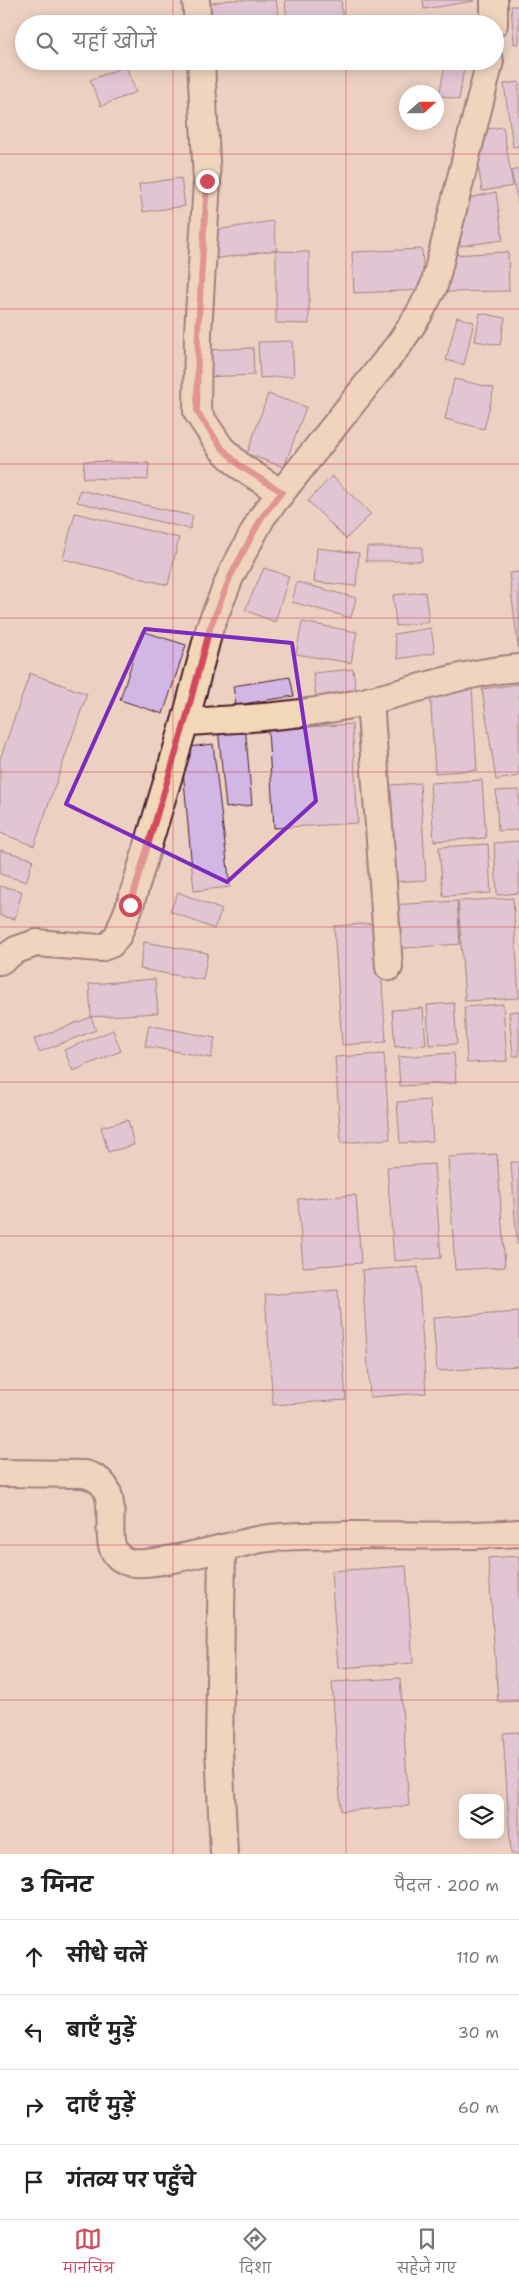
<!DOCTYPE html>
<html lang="hi">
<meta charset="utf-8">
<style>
:root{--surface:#fff;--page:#f6f6f6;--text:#222;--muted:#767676;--line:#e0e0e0;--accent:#d1495b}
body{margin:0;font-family:"Shantell Sans","Playpen Sans Deva",sans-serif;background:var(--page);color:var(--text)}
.controls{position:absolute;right:15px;bottom:15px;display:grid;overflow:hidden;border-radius:10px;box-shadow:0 2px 12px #0003}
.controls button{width:45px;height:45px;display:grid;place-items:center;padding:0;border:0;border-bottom:1px solid var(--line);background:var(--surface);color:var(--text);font:25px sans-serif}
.compass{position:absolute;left:399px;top:85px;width:45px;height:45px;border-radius:50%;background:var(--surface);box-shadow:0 2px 12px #0003;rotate:69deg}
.stop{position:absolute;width:15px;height:15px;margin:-11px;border:4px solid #d1495b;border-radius:50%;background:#fff}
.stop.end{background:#d1495b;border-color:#fff;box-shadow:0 1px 5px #0008}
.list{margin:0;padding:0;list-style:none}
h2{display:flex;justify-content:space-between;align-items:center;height:65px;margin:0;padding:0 20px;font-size:21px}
h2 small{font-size:16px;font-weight:400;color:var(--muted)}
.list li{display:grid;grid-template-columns:32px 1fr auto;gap:15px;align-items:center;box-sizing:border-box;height:75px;padding:0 20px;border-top:1px solid var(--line)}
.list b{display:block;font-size:19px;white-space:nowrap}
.list em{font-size:16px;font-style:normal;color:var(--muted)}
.icon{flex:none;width:28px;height:28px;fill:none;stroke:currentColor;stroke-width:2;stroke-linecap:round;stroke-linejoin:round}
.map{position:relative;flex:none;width:519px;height:1854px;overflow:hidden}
.search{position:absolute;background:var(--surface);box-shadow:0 2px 12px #0003;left:15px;right:15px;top:15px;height:55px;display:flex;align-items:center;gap:12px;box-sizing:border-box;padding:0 18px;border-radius:28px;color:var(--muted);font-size:19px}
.sheet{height:365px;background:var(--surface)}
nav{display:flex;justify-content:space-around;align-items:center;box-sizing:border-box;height:70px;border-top:1px solid var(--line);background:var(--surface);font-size:14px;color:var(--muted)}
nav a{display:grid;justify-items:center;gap:2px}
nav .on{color:var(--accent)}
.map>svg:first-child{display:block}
.building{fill:#d2b7e5;stroke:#4a1f2b}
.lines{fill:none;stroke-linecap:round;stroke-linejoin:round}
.minor-casing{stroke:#4a1f2b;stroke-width:30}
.minor{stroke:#f3d7b9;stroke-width:26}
.route{stroke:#d1495b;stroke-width:6}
.marked{fill:none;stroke:#7b2cbf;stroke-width:4;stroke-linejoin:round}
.grid{fill:none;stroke:#d1495b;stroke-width:1;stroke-opacity:0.55}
</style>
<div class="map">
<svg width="519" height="1854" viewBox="0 0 519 1854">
<rect width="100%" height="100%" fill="#ecd1c2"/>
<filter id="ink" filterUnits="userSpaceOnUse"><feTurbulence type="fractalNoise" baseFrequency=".02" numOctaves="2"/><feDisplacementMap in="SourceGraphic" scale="10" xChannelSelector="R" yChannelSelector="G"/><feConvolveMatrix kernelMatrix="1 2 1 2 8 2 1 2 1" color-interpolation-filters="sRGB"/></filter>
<g filter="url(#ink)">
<!-- building -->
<g class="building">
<polygon points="229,0 276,0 279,16 237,24 211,24 208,4"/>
<polygon points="285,0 341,0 343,24 287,24"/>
<polygon points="423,0 473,0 474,1 424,9"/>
<polygon points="511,6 519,6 519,44 514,44"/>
<polygon points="446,61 465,61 459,100 439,95"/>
<polygon points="126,66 136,92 101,106 90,80"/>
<polygon points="519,82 519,146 513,147 504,84"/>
<polygon points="503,127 513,186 482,191 473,131"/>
<polygon points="519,169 519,207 511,171"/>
<polygon points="181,178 185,206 143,212 139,184"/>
<polygon points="496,192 503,240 460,246 460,200"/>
<polygon points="273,221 277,250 213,259 209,231"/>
<polygon points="422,249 424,290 354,293 352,252"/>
<polygon points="276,251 309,252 309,324 276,323"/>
<polygon points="508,252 509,291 445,292 450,255"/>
<polygon points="480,313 505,318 500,345 475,341"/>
<polygon points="457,317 474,322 464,365 446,360"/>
<polygon points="292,341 294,376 260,378 258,342"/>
<polygon points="253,348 254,375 204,377 203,350"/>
<polygon points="454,379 494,388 484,429 445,419"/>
<polygon points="268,394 306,407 284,467 247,454"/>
<polygon points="84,461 149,463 148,480 83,478"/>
<polygon points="332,476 371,514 346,539 308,501"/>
<polygon points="80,490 193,516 190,529 77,502"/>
<polygon points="75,513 179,538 168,585 63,559"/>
<polygon points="367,547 422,547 422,561 366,561"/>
<polygon points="317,548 359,553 356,586 314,582"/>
<polygon points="264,568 289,576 275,622 245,610"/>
<polygon points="519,572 519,654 509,573"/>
<polygon points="297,582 356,598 351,618 292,602"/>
<polygon points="425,592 429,622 396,626 393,595"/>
<polygon points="302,622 357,632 351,663 296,654"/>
<polygon points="431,628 435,653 398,659 394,634"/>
<polygon points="142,631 186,645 163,714 120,700"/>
<polygon points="353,669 357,700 317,705 313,673"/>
<polygon points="30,673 87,694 34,846 0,833 0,759"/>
<polygon points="290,677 294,696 236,705 233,686"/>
<polygon points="519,684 519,776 496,780 482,689"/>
<polygon points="472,688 477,770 435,773 430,691"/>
<polygon points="352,724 358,823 274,828 268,730"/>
<polygon points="245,725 252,805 226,808 218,728"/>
<polygon points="213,744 230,887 194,891 181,748"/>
<polygon points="482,780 486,838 434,841 430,783"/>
<polygon points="420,783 426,880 390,882 379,786"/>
<polygon points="519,790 519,830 498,831 496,791"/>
<polygon points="519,841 519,893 497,895 494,843"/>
<polygon points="488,844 491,893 443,896 439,847"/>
<polygon points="0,850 33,859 26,882 0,874"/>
<polygon points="0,886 22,891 15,919 0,916"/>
<polygon points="178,892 222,910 214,929 170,911"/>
<polygon points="513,898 519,998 465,1001 458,901"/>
<polygon points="457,901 460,944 392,949 389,905"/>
<polygon points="378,923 386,1042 342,1045 334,926"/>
<polygon points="144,942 208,953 203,980 140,969"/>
<polygon points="155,979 158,1013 91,1017 89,984"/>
<polygon points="454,1003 457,1044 429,1045 427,1005"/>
<polygon points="503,1004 507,1061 467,1063 464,1007"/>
<polygon points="423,1008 426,1045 395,1047 392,1010"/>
<polygon points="519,1011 519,1056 513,1056 509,1012"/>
<polygon points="91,1017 96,1030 39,1052 34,1039"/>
<polygon points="149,1025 215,1038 211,1058 145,1046"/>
<polygon points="113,1030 121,1051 73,1071 64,1050"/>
<polygon points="454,1053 456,1083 400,1086 398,1057"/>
<polygon points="384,1054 390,1139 341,1143 335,1057"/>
<polygon points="430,1100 433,1141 400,1143 397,1102"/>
<polygon points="128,1120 134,1145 108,1152 101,1127"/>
<polygon points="497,1154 505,1267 455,1270 448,1157"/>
<polygon points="511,1162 519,1162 519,1244 517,1244"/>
<polygon points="434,1164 441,1258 394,1261 387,1167"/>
<polygon points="356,1195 361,1263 303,1267 298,1199"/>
<polygon points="418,1267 426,1393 370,1397 362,1270"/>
<polygon points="338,1290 346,1400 273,1405 265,1295"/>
<polygon points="519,1312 519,1366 437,1371 433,1318"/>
<polygon points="519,1556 519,1701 498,1702 488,1558"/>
<polygon points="406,1566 413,1663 338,1668 331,1571"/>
<polygon points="400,1678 409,1806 341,1811 332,1682"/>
<polygon points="519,1732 519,1854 511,1854 503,1733"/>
</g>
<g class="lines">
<!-- minor casing -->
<g class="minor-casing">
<g id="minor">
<polyline points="196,0 198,24"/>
<polyline points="494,0 494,24"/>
<polyline points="201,61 207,181 198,332 197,412 221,448 240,466 281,493"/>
<polyline points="370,700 389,967"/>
<path d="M185,722c57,-3 114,-6 170,-18 56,-12 107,-32 164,-36"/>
<polyline points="0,961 16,950 36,943 100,948 111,944 118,935 130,905 185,722 210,627 231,575 262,517 400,343 419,314 434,286 490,61"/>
<path d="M0,1473l84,1c51,11 5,76 44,88 23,7 105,-18 134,-23 27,-4 55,-3 83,-4 58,0 116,2 174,-2"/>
<polyline points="222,1548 219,1749 224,1854"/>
</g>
</g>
<!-- minor -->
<use href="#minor" class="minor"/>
</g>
</g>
<g class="lines" filter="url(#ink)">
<!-- route -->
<polyline class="route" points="130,905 185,722 210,628 231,575 262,517 282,492 240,466 222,448 197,412 198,332 207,181"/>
</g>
<!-- marked area -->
<path d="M0 0H519V1854H0ZM145,629l147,14 24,158 -89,81 -161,-78z" fill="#ecd1c2" fill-opacity=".55" fill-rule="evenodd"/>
<path class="marked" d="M145,629l147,14 24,158 -89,81 -161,-78z"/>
<!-- grid -->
<path class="grid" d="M173,0v24M346,0v24M173,61v1793M346,61v1793M0,154h519M0,309h519M0,464h519M0,618h519M0,772h519M0,927h519M0,1082h519M0,1236h519M0,1390h519M0,1545h519M0,1700h519"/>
</svg>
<div class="controls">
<button><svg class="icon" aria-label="layers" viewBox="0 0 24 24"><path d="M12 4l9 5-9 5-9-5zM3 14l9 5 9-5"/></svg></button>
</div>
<svg class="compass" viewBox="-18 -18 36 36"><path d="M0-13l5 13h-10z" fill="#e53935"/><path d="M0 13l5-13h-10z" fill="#767676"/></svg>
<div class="stop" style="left:130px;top:905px"></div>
<div class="stop end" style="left:207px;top:181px"></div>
<div class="search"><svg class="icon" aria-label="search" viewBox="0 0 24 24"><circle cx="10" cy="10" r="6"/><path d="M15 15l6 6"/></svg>यहाँ खोजें</div>
</div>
<section class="sheet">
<h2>3 मिनट<small>पैदल · 200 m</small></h2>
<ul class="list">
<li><svg class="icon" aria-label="ahead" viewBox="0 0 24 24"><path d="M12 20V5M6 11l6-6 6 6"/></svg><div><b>सीधे चलें</b></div><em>110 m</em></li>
<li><svg class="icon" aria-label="left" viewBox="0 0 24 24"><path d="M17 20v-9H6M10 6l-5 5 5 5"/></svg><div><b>बाएँ मुड़ें</b></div><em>30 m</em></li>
<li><svg class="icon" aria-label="right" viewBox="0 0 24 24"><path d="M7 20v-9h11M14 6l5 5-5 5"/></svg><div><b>दाएँ मुड़ें</b></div><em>60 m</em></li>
<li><svg class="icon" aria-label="arrive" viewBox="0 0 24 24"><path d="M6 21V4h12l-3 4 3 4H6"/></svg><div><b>गंतव्य पर पहुँचे</b></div></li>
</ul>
</section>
<nav>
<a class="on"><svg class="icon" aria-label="map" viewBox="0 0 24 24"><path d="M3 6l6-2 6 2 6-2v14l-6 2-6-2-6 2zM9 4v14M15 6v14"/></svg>मानचित्र</a>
<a><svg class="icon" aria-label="directions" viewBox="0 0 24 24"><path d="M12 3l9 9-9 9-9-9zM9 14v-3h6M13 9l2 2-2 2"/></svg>दिशा</a>
<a><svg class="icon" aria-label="saved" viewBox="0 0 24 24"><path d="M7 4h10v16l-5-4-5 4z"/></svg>सहेजे गए</a>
</nav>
